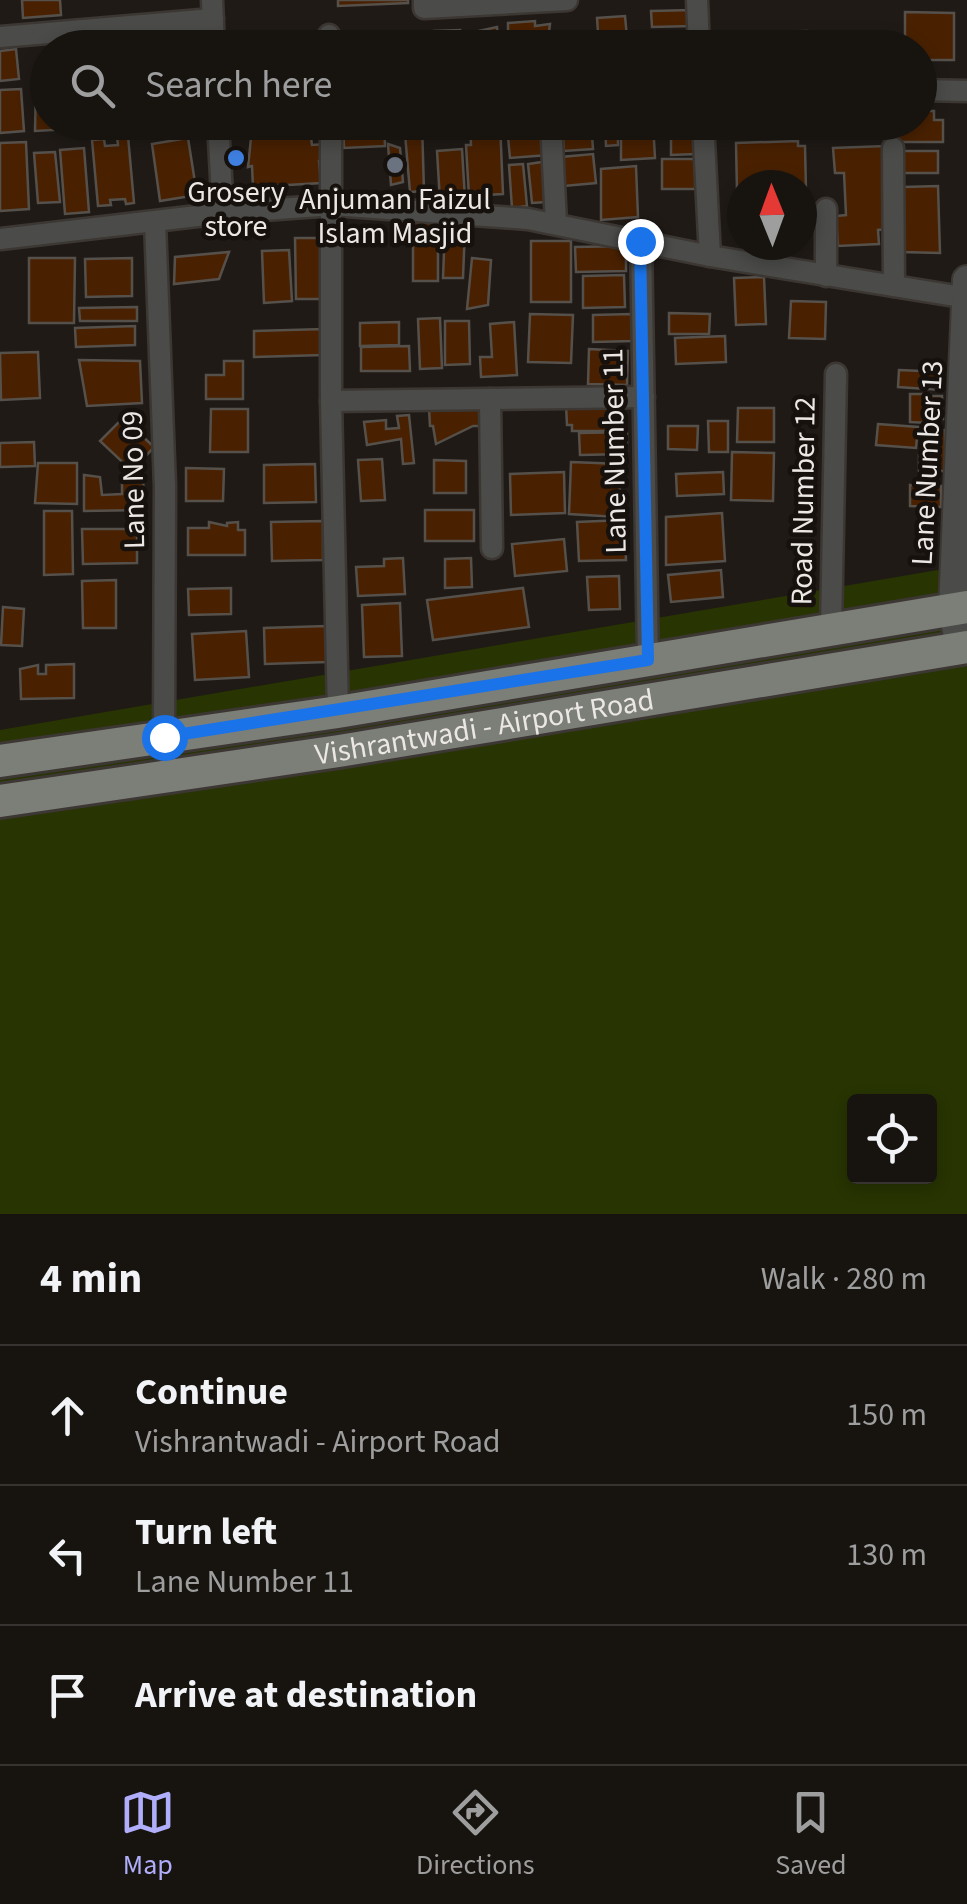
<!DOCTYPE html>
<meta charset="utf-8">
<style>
:root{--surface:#171410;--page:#201d19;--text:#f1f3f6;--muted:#9e9e9f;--line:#363330;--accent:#b0adfa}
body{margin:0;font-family:"Source Sans 3",sans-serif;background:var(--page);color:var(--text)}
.controls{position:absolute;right:30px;bottom:30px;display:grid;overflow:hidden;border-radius:10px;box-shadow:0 5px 15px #0003}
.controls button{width:90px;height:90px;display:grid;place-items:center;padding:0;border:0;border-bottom:2px solid var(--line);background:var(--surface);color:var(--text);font:50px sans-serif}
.compass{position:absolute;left:727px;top:170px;width:90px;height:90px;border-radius:50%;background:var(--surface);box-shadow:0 5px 15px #0003;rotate:359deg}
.stop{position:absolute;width:30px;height:30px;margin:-22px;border:8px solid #1a73e8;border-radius:50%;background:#fff}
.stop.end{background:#1a73e8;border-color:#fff;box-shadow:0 2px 10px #0008}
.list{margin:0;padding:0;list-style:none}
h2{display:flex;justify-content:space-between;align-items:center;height:130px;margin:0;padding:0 40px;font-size:42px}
h2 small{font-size:32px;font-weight:400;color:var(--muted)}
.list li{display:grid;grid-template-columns:65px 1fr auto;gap:30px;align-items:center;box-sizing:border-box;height:140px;padding:0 40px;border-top:2px solid var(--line)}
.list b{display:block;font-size:38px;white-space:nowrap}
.list p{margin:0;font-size:32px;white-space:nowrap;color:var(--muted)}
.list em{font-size:32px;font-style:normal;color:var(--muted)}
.icon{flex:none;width:55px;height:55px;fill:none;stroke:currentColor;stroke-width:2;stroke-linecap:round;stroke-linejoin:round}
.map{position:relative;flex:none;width:967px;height:1214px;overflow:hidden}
.search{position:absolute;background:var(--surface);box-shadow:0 5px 15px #0003;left:30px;right:30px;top:30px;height:110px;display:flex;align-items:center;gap:25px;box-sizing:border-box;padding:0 35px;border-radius:55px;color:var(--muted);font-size:38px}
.sheet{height:550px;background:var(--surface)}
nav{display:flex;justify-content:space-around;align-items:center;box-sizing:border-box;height:140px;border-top:2px solid var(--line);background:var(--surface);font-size:28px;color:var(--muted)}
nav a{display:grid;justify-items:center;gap:5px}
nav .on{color:var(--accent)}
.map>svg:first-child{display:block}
.green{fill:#283402;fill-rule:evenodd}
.building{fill:#492100;stroke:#56504b;stroke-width:2.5}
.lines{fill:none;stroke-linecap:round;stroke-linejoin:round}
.minor-casing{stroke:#3c3733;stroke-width:25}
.tertiary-casing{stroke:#3c3733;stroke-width:32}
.primary-casing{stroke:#3c3733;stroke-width:38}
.minor{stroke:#4b4c49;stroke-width:20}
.tertiary{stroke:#4b4c49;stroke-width:28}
.primary{stroke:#7c7e78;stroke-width:32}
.route{stroke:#1a73e8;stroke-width:12}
.shop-dot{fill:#3f7fe0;stroke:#16110d;stroke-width:4}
.worship-dot{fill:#6b7280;stroke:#16110d;stroke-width:4}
.labels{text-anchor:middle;stroke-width:9;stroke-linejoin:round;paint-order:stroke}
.poi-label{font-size:30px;fill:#ebe7e5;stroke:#16110d}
.street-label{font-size:30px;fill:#ebe7e5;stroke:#16110d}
</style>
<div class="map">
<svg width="967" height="1214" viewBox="0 0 967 1214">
<rect width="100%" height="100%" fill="#1f1a16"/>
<!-- green -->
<path class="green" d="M967,565v649h-967v-484zM854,1102h76v74h-76z"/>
<!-- building -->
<g class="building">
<polygon points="22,0 60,0 61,15 23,18"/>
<polygon points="338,0 408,0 408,3 338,6"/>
<polygon points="692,10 693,26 652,27 651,11"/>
<polygon points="905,12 954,13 954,60 920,60 920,48 905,48"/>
<polygon points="625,16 628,48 599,48 597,18"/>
<polygon points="535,21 535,26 550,24 548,40 530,40 529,46 508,48 508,23"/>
<polygon points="497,27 499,48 474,48 474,32"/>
<polygon points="460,30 460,48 435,48 434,31"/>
<polygon points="807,31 807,48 723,48 722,33"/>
<polygon points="16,49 19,79 0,81 0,51"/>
<polygon points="48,83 48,122 71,122 71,129 35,131 36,84"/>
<polygon points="21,89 24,131 0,133 0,90"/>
<polygon points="920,111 934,111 934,120 943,120 943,142 894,142 894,122 920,122"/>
<polygon points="246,122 278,122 278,130 293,129 293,122 315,122 316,138 311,138 312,145 324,144 325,161 319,161 321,183 253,187 252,166 248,167 251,138 246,138"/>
<polygon points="343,122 384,122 385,146 344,148"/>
<polygon points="404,122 422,122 424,191 410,192"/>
<polygon points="470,122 500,122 503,194 469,196 466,145 471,145"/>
<polygon points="509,122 545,122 545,129 509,132"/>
<polygon points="562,122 591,122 593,149 564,151"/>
<polygon points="605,122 618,122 618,145 606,146"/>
<polygon points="621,122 653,122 655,158 621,160"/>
<polygon points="671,122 696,122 697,154 671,155"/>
<polygon points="546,134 548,155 510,158 508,137"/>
<polygon points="128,136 134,203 126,204 125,199 110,200 111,205 98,206 92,140 104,139 105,146 118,145 117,137"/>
<polygon points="188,138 197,195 160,201 152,144"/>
<polygon points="798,141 798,146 805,146 806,190 802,191 802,185 742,185 742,192 737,192 736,143"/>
<polygon points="26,142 29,209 0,211 0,143"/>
<polygon points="388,144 400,148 403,182 391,185"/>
<polygon points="885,146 889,229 878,230 879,244 838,246 836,216 846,215 844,173 835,173 833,148"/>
<polygon points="84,148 89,212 65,214 60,150"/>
<polygon points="462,149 465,199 440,201 437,151"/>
<rect x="900" y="151" width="38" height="22"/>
<polygon points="55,152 60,202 38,203 34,153"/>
<polygon points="593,154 596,183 564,186 561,157"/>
<polygon points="662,159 696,159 695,189 662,189"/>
<polygon points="542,162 546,202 532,203 528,164"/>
<polygon points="523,164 527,206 512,208 509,165"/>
<polygon points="636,166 638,217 601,220 601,169"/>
<polygon points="938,186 940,253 901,252 904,187"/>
<polygon points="734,206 742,206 742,224 733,224"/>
<polygon points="802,207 821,207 821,227 804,226 804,237"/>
<rect x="413" y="222" width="25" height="59"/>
<polygon points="445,227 465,228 463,278 443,278"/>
<polygon points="295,238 325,238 325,299 296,299"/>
<rect x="531" y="241" width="40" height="61"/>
<polygon points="626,246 626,271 576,272 575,247"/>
<polygon points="289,250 292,301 264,303 262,251"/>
<polygon points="229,252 219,279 174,284 175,257"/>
<polygon points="29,258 75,258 74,323 29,323"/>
<polygon points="132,258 132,296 86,297 85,259"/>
<polygon points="472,258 491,260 488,305 467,309"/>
<polygon points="624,275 625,307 583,308 583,276"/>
<polygon points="764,277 766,324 736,325 734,278"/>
<polygon points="791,301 826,302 825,339 789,338"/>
<polygon points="137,307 137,321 80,321 79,308"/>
<polygon points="669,313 710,314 709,334 669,334"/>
<polygon points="530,314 573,315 571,363 528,362"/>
<polygon points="632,314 633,341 593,342 593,315"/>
<polygon points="440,318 442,368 420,369 418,319"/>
<polygon points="445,321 469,321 470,364 445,365"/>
<polygon points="399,322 399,345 360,346 360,323"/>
<polygon points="514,322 517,375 481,377 480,357 492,357 490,324"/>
<polygon points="135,326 135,345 76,347 75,328"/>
<polygon points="323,329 323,355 254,357 254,331"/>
<polygon points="725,336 726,362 676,364 675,338"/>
<polygon points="409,346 410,371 361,371 361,347"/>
<polygon points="589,349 628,351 627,385 588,384"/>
<polygon points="38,352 40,398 1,400 0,353"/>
<polygon points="79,360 140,361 142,403 87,406"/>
<polygon points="224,361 243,361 243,399 206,399 206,375 224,375"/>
<polygon points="899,370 942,372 941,390 898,387"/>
<polygon points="910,394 930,394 930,423 910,422"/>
<polygon points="932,396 942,396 943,419 933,419"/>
<polygon points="616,404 616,431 572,431 572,425 567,425 566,405"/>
<polygon points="481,408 481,426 473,426 436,444 433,426 430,426 429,409"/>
<polygon points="738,408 774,408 774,442 737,442"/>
<polygon points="211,409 248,409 248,452 210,452"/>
<polygon points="409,415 414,463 403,464 401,439 367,445 364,422 386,420 386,429 399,428 397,416"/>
<polygon points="123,418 154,447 132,471 100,441"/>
<polygon points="708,421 728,421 728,452 709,452"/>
<polygon points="878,424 918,427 916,448 876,445"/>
<polygon points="668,426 698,426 697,450 668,449"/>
<polygon points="932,430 945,430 945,471 919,471 919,455 932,455"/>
<polygon points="627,432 627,454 580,455 579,433"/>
<polygon points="34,442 35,466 0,467 0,443"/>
<polygon points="732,452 774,453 773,501 731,500"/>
<polygon points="382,459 385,500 361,501 358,460"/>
<polygon points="434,460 466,461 466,493 434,493"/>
<polygon points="571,462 621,464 618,517 569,514"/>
<polygon points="38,463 77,463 77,504 35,503"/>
<polygon points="315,464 316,502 264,503 264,465"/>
<polygon points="186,468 224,469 223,501 186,501"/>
<polygon points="564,472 565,513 511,515 510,474"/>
<polygon points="723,472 724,494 677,496 676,474"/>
<polygon points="143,474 144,510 84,511 84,475 100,477 102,495 122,494 122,475"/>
<polygon points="910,485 941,486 941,507 910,506"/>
<rect x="425" y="510" width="49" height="31"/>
<polygon points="44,511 72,511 73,574 44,575"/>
<polygon points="722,513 725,561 666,565 666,517"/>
<polygon points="624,520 626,560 579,561 577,522"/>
<polygon points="323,521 323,560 272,561 271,522"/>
<polygon points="209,522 227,526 227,523 238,522 238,530 245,530 245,555 188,555 188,528 209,528"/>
<polygon points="82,529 137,529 137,563 83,564"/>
<polygon points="564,539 567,571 515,576 512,544"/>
<polygon points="403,558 405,594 358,596 356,567 384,566 384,559"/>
<polygon points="471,558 472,587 445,588 445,559"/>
<polygon points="721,570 723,597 671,602 668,575"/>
<polygon points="619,576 620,609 589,610 587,577"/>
<polygon points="116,580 116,628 83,628 82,581"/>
<polygon points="231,588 231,614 189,615 188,589"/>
<polygon points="523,588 529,627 433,640 427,600"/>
<polygon points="400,603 402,656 364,657 362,605"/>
<polygon points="3,607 24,609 22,646 1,645"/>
<polygon points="326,626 327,662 265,664 264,628"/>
<polygon points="246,631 249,677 195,680 192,634"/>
<polygon points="74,664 74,698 21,699 20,669 38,665 38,674 46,674 46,665"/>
</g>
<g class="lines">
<!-- minor casing -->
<g class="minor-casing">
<g id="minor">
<polyline points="212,0 214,48"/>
<polyline points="424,0 424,8 567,0"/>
<polyline points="697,0 699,48"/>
<polyline points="329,35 329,48"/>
<polyline points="0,37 213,19"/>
<polyline points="920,90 967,91"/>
<polyline points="218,122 223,213"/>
<polyline points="331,122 331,401 338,712"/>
<polyline points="551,122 556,224"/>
<polyline points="703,122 710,256"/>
<polyline points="893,148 894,286"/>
<polyline points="155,222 165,486 164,737"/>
<polyline points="0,239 223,213 333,205 528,219 710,256 967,298"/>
<polyline points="641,241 648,660"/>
<polyline points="826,276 826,209"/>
<polyline points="490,399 492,548"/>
<polyline points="331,401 644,397"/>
<polyline points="831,629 836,374"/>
</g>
</g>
<!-- tertiary casing -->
<g class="tertiary-casing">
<polyline id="tertiary" points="960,648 953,609 967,280"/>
</g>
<!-- primary casing -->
<g class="primary-casing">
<g id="primary">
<polyline points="0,761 338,712 967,607"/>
<path id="s1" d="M0,801l339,-50 628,-104"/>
</g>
</g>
<!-- minor -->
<use href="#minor" class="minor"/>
<!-- tertiary -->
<use href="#tertiary" class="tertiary"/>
<!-- primary -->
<use href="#primary" class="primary"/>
</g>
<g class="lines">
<!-- route -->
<polyline class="route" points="164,737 648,660 640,241"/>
</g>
<!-- markers -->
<circle class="shop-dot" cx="236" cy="158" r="10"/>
<circle class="worship-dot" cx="395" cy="165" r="10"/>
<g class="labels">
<!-- poi labels -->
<g class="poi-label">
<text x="236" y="202">Grosery<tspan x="236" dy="34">store</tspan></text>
<text x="395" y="209">Anjuman Faizul<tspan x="395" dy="34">Islam Masjid</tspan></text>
</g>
<!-- street labels -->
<g class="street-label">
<text transform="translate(614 451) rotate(-91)" y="10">Lane Number 11</text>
<text transform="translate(927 463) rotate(-87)" y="10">Lane Number 13</text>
<text transform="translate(133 480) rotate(-91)" y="10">Lane No 09</text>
<text transform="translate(803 501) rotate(-89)" y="10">Road Number 12</text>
<text dy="10" stroke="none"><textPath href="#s1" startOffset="490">Vishrantwadi - Airport Road</textPath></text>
</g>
</g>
</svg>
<div class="controls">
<button><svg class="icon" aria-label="locate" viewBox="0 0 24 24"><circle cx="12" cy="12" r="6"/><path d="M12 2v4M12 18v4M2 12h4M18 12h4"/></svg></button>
</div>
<svg class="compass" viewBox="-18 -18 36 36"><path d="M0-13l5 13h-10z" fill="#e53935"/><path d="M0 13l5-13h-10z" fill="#9e9e9f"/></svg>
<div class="stop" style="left:164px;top:737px"></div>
<div class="stop end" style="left:640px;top:241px"></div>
<div class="search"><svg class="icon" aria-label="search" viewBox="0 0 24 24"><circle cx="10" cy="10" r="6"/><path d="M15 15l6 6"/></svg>Search here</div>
</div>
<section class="sheet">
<h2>4 min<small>Walk · 280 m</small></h2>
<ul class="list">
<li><svg class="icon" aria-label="ahead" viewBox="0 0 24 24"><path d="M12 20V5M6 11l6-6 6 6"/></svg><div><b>Continue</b><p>Vishrantwadi - Airport Road</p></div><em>150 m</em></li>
<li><svg class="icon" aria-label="left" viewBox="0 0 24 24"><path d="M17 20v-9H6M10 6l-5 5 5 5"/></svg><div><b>Turn left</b><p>Lane Number 11</p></div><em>130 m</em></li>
<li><svg class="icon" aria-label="arrive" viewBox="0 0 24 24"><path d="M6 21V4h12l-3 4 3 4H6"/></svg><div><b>Arrive at destination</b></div></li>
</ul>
</section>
<nav>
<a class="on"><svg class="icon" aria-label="map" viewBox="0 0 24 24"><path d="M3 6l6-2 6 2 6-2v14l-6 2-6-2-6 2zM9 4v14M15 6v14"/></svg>Map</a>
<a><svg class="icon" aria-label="directions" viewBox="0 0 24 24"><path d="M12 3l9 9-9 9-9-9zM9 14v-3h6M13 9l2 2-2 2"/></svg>Directions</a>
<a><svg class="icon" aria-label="saved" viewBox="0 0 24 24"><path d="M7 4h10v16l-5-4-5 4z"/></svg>Saved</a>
</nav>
